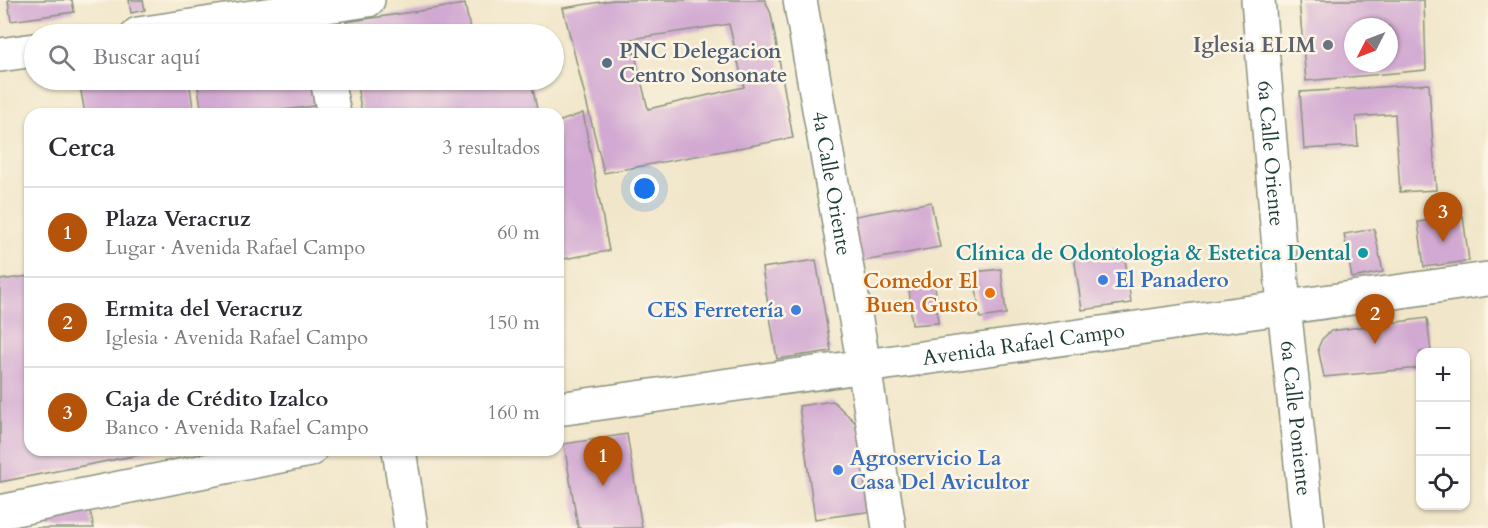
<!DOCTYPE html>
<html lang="es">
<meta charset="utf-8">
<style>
:root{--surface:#fff;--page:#f7f7f7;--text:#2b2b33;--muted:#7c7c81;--line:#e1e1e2;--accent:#b45309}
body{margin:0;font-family:Cardo,serif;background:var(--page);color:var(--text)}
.controls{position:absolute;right:18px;bottom:18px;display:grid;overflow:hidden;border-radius:12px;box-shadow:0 2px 4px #0004}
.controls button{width:54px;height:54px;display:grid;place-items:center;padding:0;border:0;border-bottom:2px solid var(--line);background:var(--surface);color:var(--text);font:30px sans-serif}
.compass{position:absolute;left:1344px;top:18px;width:54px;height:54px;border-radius:50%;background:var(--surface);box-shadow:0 2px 4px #0004;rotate:228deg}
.you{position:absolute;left:645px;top:189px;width:21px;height:21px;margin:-15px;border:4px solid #fff;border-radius:50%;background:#1a73e8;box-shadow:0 0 0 9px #1a73e833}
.badge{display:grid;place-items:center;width:39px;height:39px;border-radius:50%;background:var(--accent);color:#fff;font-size:20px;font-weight:700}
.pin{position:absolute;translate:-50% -50px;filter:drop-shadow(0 2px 3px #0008)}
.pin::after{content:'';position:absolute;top:32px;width:21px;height:18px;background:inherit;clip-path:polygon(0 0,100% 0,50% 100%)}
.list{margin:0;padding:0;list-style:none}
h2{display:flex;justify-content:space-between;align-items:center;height:78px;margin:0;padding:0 24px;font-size:26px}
h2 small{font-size:20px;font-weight:400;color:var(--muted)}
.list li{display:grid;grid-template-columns:39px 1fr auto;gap:18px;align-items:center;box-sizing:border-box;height:90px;padding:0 24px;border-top:2px solid var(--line)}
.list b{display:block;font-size:22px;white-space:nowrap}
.list p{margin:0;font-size:20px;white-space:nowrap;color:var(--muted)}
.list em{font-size:20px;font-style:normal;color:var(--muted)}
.icon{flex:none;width:33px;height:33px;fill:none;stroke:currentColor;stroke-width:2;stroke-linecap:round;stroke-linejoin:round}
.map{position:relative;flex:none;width:1488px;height:528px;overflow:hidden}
.search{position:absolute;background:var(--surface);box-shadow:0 2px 4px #0004;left:24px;top:24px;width:540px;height:66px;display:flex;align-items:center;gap:15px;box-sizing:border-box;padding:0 21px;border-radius:33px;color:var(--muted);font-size:22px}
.panel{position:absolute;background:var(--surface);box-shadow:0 2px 4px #0004;left:24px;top:108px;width:540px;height:348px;border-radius:18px}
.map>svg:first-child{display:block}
.building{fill:#d2a9d2;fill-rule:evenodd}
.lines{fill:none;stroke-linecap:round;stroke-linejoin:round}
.minor-casing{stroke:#88927e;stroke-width:36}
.minor{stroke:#fff;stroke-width:33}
.worship-dot{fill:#6b7280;stroke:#fcf5e5;stroke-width:2}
.service-dot{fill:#5c6f8a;stroke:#fcf5e5;stroke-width:2}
.culture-dot{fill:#0f9aa8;stroke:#fcf5e5;stroke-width:2}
.shop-dot{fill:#3f7fe0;stroke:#fcf5e5;stroke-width:2}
.food-dot{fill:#e8710a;stroke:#fcf5e5;stroke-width:2}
.labels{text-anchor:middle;stroke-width:5;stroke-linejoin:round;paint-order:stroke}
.worship-label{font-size:21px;font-weight:bold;fill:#5b616d;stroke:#fcf5e5;text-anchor:end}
.service-label{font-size:21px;font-weight:bold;fill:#4e5e75;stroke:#fcf5e5;text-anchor:start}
.street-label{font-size:21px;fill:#1f3d34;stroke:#fcf5e5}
.culture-label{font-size:21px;font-weight:bold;fill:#0d838f;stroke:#fcf5e5;text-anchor:end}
.shop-label{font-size:21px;font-weight:bold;fill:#366cbe;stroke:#fcf5e5;text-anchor:start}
.food-label{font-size:21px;font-weight:bold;fill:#c56008;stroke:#fcf5e5;text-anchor:end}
</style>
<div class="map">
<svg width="1488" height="528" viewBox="0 0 1488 528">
<rect width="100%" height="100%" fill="#fcf5e5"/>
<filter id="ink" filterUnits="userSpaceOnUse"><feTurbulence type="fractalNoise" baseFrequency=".0167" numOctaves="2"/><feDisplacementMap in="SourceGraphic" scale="12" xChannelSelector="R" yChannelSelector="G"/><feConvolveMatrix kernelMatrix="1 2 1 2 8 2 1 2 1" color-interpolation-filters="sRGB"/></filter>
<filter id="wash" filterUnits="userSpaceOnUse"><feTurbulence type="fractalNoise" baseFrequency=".008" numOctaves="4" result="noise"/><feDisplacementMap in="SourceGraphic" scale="24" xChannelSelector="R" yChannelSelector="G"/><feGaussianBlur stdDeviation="1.35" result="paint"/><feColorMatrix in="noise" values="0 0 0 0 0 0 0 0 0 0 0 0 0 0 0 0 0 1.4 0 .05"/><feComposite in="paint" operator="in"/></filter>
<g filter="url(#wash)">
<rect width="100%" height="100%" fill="#f1e6c9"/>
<g id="blocks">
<!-- building -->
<g class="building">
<polygon points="8,0 72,0 74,12 11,21"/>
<polygon points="129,0 143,0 145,10 131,13"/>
<path d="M613,0h152l6,14 22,124 -189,35 -41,-165zM729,24l15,63 -96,22 -17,-70z"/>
<path d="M1299,0h125l2,70 -120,11zM1353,27h36v36h-36z"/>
<polygon points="465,4 471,34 348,34 346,22"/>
<polygon points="304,29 304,34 274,34 274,33"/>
<polygon points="79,80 189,80 194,114 85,114"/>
<polygon points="197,80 310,80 314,106 254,114 202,114"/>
<polygon points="356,80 531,80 538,114 362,114"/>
<polygon points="1429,84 1436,190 1400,192 1395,114 1356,117 1358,146 1304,149 1300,92"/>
<polygon points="583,113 609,251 558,260 558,122"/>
<polygon points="931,202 940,247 854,263 845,218"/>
<polygon points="1463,216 1469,261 1424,267 1418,222"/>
<polygon points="1374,229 1383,272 1352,278 1344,234"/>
<polygon points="1124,251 1131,303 1082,310 1074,257"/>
<polygon points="816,260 831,351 777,359 762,268"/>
<polygon points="1001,269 1006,314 980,318 974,272"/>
<polygon points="30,276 30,450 159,451 0,482 0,280"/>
<polygon points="935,284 938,323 912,325 909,287"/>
<polygon points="1427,318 1431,352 1420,352 1420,368 1324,377 1318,348 1322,339 1331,331"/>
<polygon points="833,401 862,429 873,511 815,519 799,406"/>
<polygon points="627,434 642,528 578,528 564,444"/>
<polygon points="90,511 94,528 12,528 12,527"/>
</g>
</g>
</g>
<g filter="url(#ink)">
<use href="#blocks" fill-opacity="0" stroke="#88927e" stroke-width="1.5"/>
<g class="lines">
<!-- minor casing -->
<g class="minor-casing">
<g id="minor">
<path id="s1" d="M800,0l64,366 25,162"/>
<path id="s2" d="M1258,0l26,307 24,221"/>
<polyline points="138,34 368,0"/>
<polyline points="0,55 34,50"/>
<polyline points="327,80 334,114"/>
<path id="s3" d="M558,409l930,-130"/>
<polyline points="399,450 411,528"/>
<polyline points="0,512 310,450"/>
</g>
</g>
<!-- minor -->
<use href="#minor" class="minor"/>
</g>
</g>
<!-- markers -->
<circle class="worship-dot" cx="1328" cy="45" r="6"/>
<circle class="service-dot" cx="607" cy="63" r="6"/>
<circle class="culture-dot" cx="1363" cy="253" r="6"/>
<g class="shop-dot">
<circle cx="1103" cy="280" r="6"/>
<circle cx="796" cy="310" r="6"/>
<circle cx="838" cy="470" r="6"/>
</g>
<circle class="food-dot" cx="990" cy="293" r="6"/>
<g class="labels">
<!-- worship labels -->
<g class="worship-label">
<text x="1316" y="52">Iglesia ELIM</text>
</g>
<!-- service labels -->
<g class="service-label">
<text x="619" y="58">PNC Delegacion<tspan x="619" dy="24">Centro Sonsonate</tspan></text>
</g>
<!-- street labels -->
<g class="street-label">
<text dy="7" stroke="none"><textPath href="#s2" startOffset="154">6a Calle Oriente</textPath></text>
<text dy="7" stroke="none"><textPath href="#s1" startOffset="186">4a Calle Oriente</textPath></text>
<text dy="7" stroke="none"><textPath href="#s3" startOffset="470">Avenida Rafael Campo</textPath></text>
<text dy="7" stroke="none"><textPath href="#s2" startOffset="420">6a Calle Poniente</textPath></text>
</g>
<!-- culture labels -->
<g class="culture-label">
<text x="1351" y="260">Clínica de Odontologia &amp; Estetica Dental</text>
</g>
<!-- shop labels -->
<g class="shop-label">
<text x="1115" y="287">El Panadero</text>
<text x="784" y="317" text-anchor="end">CES Ferretería</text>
<text x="850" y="465">Agroservicio La<tspan x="850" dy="24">Casa Del Avicultor</tspan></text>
</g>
<!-- food labels -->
<g class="food-label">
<text x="978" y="288">Comedor El<tspan x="978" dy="24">Buen Gusto</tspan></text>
</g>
</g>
</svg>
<div class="controls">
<button>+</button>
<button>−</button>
<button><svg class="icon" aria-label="locate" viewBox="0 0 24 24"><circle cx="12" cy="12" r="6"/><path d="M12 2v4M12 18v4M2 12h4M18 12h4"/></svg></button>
</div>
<svg class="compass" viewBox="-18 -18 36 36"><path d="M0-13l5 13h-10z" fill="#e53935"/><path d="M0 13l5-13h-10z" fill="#7c7c81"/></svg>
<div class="you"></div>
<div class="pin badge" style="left:603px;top:486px">1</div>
<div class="pin badge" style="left:1375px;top:344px">2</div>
<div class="pin badge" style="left:1443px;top:242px">3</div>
<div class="search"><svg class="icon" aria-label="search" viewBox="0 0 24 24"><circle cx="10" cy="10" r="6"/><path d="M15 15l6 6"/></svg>Buscar aquí</div>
<section class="panel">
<h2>Cerca<small>3 resultados</small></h2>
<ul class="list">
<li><span class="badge">1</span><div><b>Plaza Veracruz</b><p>Lugar · Avenida Rafael Campo</p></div><em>60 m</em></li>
<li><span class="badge">2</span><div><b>Ermita del Veracruz</b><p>Iglesia · Avenida Rafael Campo</p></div><em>150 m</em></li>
<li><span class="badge">3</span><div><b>Caja de Crédito Izalco</b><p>Banco · Avenida Rafael Campo</p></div><em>160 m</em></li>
</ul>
</section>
</div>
